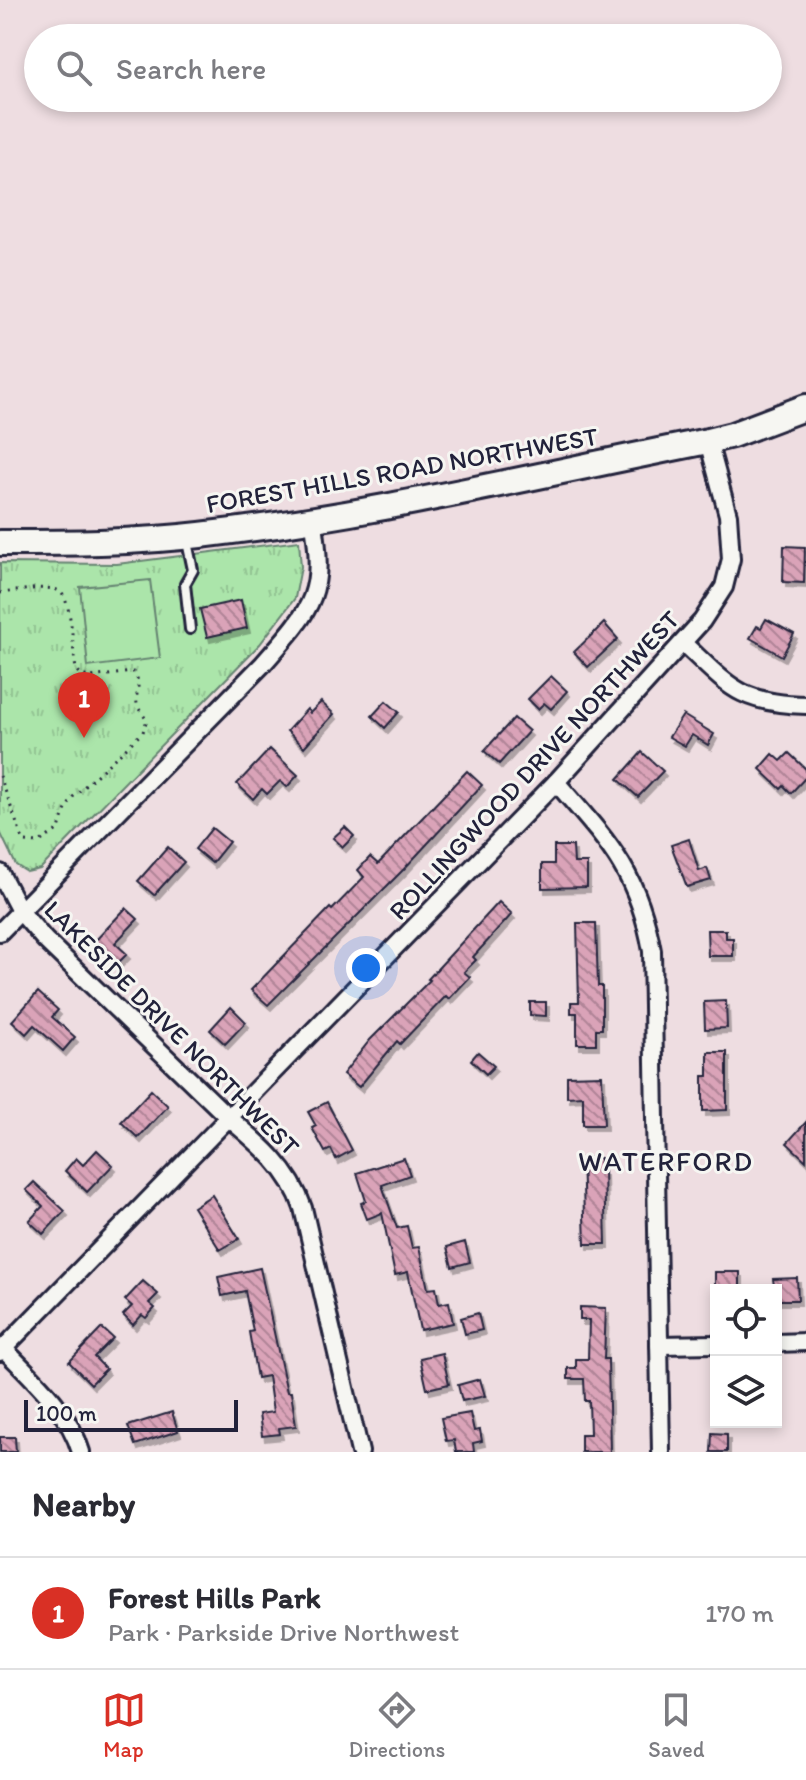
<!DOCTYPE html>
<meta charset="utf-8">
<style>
:root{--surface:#fff;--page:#f2f2f3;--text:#2b2b33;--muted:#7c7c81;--line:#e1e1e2;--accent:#d93025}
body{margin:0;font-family:Itim,sans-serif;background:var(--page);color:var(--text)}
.controls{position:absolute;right:24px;bottom:24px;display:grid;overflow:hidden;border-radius:0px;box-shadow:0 4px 12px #0003}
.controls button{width:72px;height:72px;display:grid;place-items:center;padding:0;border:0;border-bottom:2px solid var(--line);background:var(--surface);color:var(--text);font:40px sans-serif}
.scale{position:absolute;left:24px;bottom:20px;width:214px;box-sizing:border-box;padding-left:8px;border:4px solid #22223b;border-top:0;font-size:22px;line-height:28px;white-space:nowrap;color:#22223b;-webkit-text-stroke:6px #f6f6f2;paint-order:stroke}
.you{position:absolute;left:366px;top:968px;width:28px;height:28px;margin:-20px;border:6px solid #fff;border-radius:50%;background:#1a73e8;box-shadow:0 0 0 12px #1a73e833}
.badge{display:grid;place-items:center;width:52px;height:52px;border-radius:50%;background:var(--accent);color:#fff;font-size:26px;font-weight:700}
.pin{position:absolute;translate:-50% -66px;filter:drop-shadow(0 2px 4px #0008)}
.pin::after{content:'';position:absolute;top:42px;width:28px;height:24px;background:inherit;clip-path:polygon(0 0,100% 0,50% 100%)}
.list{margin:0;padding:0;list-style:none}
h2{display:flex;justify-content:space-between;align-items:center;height:104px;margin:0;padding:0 32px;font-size:34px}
h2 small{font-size:26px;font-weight:400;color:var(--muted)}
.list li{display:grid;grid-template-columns:52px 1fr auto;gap:24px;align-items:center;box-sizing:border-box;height:112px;padding:0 32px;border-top:2px solid var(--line)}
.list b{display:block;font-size:30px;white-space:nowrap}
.list p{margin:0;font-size:26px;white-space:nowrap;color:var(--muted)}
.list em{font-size:26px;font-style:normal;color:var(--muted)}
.icon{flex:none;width:44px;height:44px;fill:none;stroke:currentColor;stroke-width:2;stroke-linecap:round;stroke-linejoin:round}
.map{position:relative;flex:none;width:806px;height:1452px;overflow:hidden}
.search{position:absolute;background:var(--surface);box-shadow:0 4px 12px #0003;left:24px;right:24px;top:24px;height:88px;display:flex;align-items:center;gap:20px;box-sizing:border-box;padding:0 28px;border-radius:44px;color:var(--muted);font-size:30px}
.sheet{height:216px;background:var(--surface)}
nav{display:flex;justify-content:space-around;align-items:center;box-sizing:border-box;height:112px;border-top:2px solid var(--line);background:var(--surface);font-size:22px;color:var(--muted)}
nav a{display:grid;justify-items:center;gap:4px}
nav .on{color:var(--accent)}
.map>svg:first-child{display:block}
.park{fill:url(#park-tufts);stroke:#668472;stroke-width:2}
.garden{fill:#abe5aa;stroke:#668472;stroke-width:2}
.building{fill:url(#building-back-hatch);stroke:#22223b;stroke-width:2;filter:url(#shadow)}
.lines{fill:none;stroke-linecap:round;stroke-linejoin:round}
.lane-casing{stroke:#22223b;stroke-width:14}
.street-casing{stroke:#22223b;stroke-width:22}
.secondary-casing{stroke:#22223b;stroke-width:30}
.path{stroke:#22223b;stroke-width:3;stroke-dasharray:2 6;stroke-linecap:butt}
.lane{stroke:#f6f6f2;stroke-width:8}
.street{stroke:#f6f6f2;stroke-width:16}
.secondary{stroke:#f6f6f2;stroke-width:24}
.labels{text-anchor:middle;stroke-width:6;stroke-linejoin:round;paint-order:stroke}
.street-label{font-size:26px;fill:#22223b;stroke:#f6f6f2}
.neighbourhood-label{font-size:28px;letter-spacing:2px;fill:#22223b;stroke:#f6f6f2}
</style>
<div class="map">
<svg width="806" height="1452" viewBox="0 0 806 1452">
<defs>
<pattern id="park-tufts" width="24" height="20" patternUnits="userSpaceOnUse" patternTransform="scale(2)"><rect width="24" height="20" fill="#abe5aa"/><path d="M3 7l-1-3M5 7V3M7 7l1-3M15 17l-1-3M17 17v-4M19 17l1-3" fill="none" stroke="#93c493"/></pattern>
<pattern id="building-back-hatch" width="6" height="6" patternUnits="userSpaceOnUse" patternTransform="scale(2)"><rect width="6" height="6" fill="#daa3b8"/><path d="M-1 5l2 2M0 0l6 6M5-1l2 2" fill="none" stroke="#b08497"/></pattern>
<filter id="shadow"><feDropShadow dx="3" dy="5" stdDeviation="0" flood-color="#0004"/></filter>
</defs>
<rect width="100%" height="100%" fill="#eedde1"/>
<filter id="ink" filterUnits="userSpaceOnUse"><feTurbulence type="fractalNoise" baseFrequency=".0125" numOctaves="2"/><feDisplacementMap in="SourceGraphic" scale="16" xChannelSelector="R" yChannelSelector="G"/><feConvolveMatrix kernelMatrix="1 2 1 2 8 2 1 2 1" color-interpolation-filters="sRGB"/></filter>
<g filter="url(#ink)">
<!-- park -->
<polygon class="park" points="299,541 301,567 295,598 260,644 40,869 27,872 16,865 0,832 0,563 117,564"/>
<!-- garden -->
<polygon class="garden" points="150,580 160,658 88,667 80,587"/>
<!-- building -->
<g class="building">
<polygon points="784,546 805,547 804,583 783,582"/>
<polygon points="241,600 247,628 207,637 200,609"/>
<polygon points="766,619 794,634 782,656 750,638 757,626 761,628"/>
<polygon points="604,623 618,639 588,667 574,652"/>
<polygon points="551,676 567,691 551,709 544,703 538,709 528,699"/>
<polygon points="386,701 399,712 385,728 372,716"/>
<polygon points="321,702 334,714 304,747 287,731 307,709 310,713"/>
<polygon points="683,715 714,734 708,745 692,735 685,746 669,737"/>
<polygon points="514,718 529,731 499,764 484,751"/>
<polygon points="270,749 298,775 287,787 280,781 267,794 262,789 253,799 237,784"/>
<polygon points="642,752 663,771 638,797 618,779"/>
<polygon points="789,753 806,769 806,777 791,793 784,786 781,789 760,769 773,754 781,761"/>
<polygon points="467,771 482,785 404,869 268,1005 251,990 330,908 332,910 364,877 358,870 370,857 378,864"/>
<polygon points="345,827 354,836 343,847 333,838"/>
<polygon points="212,828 229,842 212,863 195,849"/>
<polygon points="689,839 699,871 707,868 711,880 687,887 671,845"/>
<polygon points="554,846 573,846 574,863 587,863 587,887 542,888 542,864 554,864"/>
<polygon points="168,847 184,862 154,895 138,881"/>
<polygon points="499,902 512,914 473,957 476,960 464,972 470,977 449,999 446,996 400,1044 397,1041 359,1087 343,1074 370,1040 430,980 428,979"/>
<polygon points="126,908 138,919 115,943 127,954 117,964 94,942"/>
<polygon points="577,923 596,923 598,986 602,986 602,1029 596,1029 596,1044 577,1044 577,1013 571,1013 571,1002 579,1002"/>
<polygon points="707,930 726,930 726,938 733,938 733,956 708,956"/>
<polygon points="38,992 58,1010 52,1017 75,1037 63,1051 34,1025 26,1034 12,1021"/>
<polygon points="726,1001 727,1028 705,1029 704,1002"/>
<polygon points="530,1002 546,1002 546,1016 530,1015"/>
<polygon points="231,1007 246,1022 225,1044 210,1030"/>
<polygon points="478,1052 494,1066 486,1074 471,1060"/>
<polygon points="708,1052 727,1052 727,1110 703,1111 703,1076 708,1076"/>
<polygon points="602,1075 604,1125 583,1125 583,1096 567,1097 567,1076"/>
<polygon points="151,1090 168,1106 138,1138 121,1122"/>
<polygon points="327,1102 352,1150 336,1159 331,1149 325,1152 312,1128 316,1126 308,1112"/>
<polygon points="806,1122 806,1161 787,1143"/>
<polygon points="97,1150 113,1165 87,1192 65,1171 76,1158 83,1165"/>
<polygon points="404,1158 410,1175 382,1185 397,1228 407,1226 412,1248 419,1247 428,1289 436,1288 439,1304 449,1302 453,1323 420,1330 408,1272 395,1275 382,1213 367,1219 361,1203 366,1201 357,1173"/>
<polygon points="582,1158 600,1158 600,1171 604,1171 606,1244 585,1244"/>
<polygon points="34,1182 65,1211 43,1234 29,1221 43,1206 26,1190"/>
<polygon points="212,1195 239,1239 220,1250 193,1207"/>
<polygon points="465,1242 470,1262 452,1267 447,1247"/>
<polygon points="260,1268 287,1392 291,1392 296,1426 279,1428 280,1434 262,1436 259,1414 273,1412 268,1376 257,1378 249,1332 253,1331 245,1291 222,1296 218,1277"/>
<rect x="715" y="1272" width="25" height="18"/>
<polygon points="797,1278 798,1300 776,1300 773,1279"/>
<polygon points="143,1281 158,1294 149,1303 155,1308 146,1318 142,1315 133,1325 123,1315 132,1306 125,1300"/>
<polygon points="580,1307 606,1308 604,1359 608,1359 610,1452 581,1452 581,1434 590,1434 589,1401 585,1401 584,1379 568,1379 568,1368 576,1368 576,1359 588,1359 589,1320 580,1320"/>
<polygon points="478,1313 482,1330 465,1334 461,1318"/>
<polygon points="102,1328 113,1338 94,1357 106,1369 91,1384 69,1362"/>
<polygon points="442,1353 449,1384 427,1389 420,1358"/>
<polygon points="480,1379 485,1396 462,1401 458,1385"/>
<polygon points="172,1412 178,1431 135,1445 128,1426"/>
<polygon points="470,1413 474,1431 480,1430 482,1441 473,1443 474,1452 456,1452 454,1440 446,1441 441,1418"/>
<polygon points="712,1433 727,1434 727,1452 711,1452"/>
<polygon points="0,1437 15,1437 16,1452 0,1452"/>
</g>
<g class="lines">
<!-- lane casing -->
<g class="lane-casing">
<polyline id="lane" points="186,537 193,570 185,584 190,629"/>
</g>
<!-- street casing -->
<g class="street-casing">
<g id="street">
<path d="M684,644c46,43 55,59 122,61"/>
<path d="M556,782c51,59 82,89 96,169l9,501"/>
<path d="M0,873l20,38 25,29 185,179c30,25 60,50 73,89l57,244"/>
<path d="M0,932l263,-268c50,-57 63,-69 50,-146"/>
<polyline points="776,1343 806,1342"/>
<polyline points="659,1345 716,1344"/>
<path d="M4,1349c30,31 64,60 77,103"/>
<polyline points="0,1352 556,782 702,621 724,587 731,559 728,515 708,441"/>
</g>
</g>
<!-- secondary casing -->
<g class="secondary-casing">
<path id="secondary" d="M0,543c67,0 133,0 200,-8 171,-19 340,-61 508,-94l24,-6 74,-28"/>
</g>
<!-- path -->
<path class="path" d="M0,593c14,-1 45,-8 57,-3 16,5 15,62 19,78l5,7 9,2 43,-5c11,12 0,22 5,35 0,1 8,12 9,13l-4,12 -70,65 -10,18 -4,14 -21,14 -13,-1 -4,-7 -21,-59"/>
<!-- lane -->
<use href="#lane" class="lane"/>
<!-- street -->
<use href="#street" class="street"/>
<!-- secondary -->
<use href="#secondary" class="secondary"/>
</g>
</g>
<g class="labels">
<!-- street labels -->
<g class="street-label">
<text transform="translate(402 470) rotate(-10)" y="9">FOREST HILLS ROAD NORTHWEST</text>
<text transform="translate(534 765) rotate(-47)" y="9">ROLLINGWOOD DRIVE NORTHWEST</text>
<text transform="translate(172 1028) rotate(45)" y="9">LAKESIDE DRIVE NORTHWEST</text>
</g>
<!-- neighbourhood labels -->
<g class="neighbourhood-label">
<text x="666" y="1171">WATERFORD</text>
</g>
</g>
</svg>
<div class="controls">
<button><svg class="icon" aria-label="locate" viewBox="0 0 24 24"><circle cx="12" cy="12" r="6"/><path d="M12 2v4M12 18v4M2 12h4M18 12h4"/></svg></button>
<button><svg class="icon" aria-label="layers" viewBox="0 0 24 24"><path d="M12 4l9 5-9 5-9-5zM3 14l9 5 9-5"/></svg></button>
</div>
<div class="scale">100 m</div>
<div class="you"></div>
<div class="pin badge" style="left:84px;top:738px">1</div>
<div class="search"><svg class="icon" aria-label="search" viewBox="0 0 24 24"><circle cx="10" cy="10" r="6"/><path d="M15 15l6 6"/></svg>Search here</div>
</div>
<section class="sheet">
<h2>Nearby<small></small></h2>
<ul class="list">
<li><span class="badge">1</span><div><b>Forest Hills Park</b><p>Park · Parkside Drive Northwest</p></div><em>170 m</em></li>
</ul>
</section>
<nav>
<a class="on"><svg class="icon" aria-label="map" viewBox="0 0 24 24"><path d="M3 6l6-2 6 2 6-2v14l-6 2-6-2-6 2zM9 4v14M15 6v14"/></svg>Map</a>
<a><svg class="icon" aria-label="directions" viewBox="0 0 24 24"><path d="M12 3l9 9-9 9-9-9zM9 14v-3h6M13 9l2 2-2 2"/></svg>Directions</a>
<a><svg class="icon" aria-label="saved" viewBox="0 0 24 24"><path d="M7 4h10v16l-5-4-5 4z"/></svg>Saved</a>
</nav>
